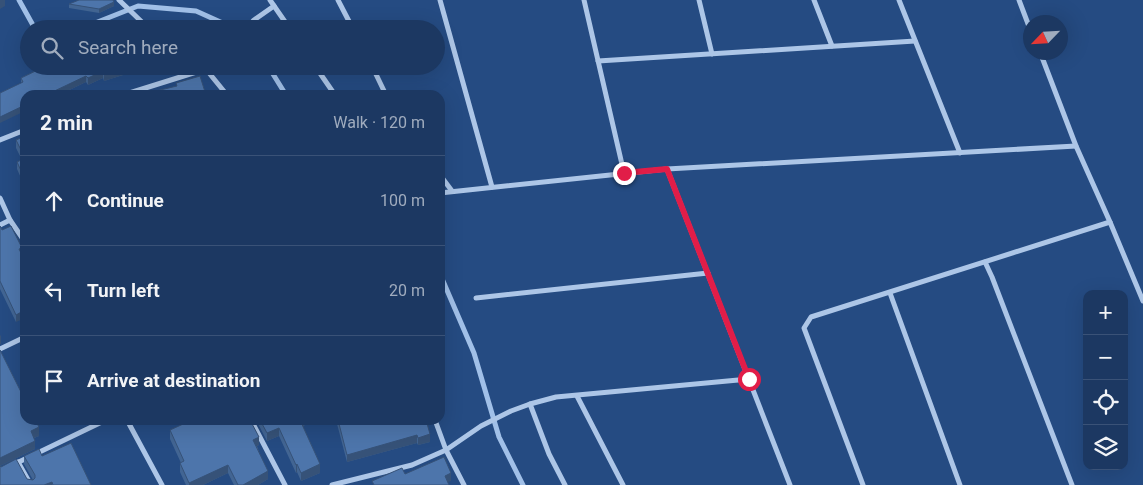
<!DOCTYPE html>
<meta charset="utf-8">
<style>
:root{--surface:#1c3862;--page:#29436b;--text:#f1f3f6;--muted:#a0acbe;--line:#3a5277}
body{margin:0;font-family:Roboto,sans-serif;background:var(--page);color:var(--text)}
.controls{position:absolute;right:15px;bottom:15px;display:grid;overflow:hidden;border-radius:10px;box-shadow:0 5px 20px #0002}
.controls button{width:45px;height:45px;display:grid;place-items:center;padding:0;border:0;border-bottom:1px solid var(--line);background:var(--surface);color:var(--text);font:25px sans-serif}
.compass{position:absolute;left:1023px;top:15px;width:45px;height:45px;border-radius:50%;background:var(--surface);box-shadow:0 5px 20px #0002;rotate:245deg}
.stop{position:absolute;width:15px;height:15px;margin:-11px;border:4px solid #e11d48;border-radius:50%;background:#fff}
.stop.end{background:#e11d48;border-color:#fff;box-shadow:0 1px 5px #0008}
.list{margin:0;padding:0;list-style:none}
h2{display:flex;justify-content:space-between;align-items:center;height:65px;margin:0;padding:0 20px;font-size:21px}
h2 small{font-size:16px;font-weight:400;color:var(--muted)}
.list li{display:grid;grid-template-columns:32px 1fr auto;gap:15px;align-items:center;box-sizing:border-box;height:90px;padding:0 20px;border-top:1px solid var(--line)}
.list b{display:block;font-size:19px;white-space:nowrap}
.list em{font-size:16px;font-style:normal;color:var(--muted)}
.icon{flex:none;width:28px;height:28px;fill:none;stroke:currentColor;stroke-width:2;stroke-linecap:round;stroke-linejoin:round}
.map{position:relative;flex:none;width:1143px;height:485px;overflow:hidden}
.search{position:absolute;background:var(--surface);box-shadow:0 5px 20px #0002;left:20px;top:20px;width:425px;height:55px;display:flex;align-items:center;gap:12px;box-sizing:border-box;padding:0 18px;border-radius:28px;color:var(--muted);font-size:19px}
.panel{position:absolute;background:var(--surface);box-shadow:0 5px 20px #0002;left:20px;top:90px;width:425px;height:335px;border-radius:15px}
.map>svg:first-child{display:block}
.lines{fill:none;stroke-linecap:round;stroke-linejoin:round}
.stream{stroke:#a1c0e8;stroke-width:5}
.street{stroke:#adc6e7;stroke-width:5}
.wall{fill:#426593}
.shaded-wall{fill:#365278}
.building{fill:#4d75ab;stroke:#365278}
.route{stroke:#e11d48;stroke-width:6}
</style>
<div class="map">
<svg width="1143" height="485" viewBox="0 0 1143 485">
<rect width="100%" height="100%" fill="#254b82"/>
<g class="lines">
<!-- stream -->
<g class="stream">
<polyline points="19,0 34,27 90,25 138,6 196,11 236,29"/>
<polyline points="268,66 286,95"/>
<polyline points="440,274 474,353 499,437 523,485"/>
</g>
<!-- street -->
<g class="street">
<polyline points="119,0 146,26 152,29"/>
<polyline points="270,0 290,29"/>
<polyline points="338,0 353,29"/>
<polyline points="440,0 492,187"/>
<polyline points="584,0 624,173"/>
<polyline points="699,0 712,54"/>
<polyline points="814,0 832,46"/>
<polyline points="899,0 960,153"/>
<polyline points="1019,0 1030,29"/>
<polyline points="246,29 254,20 274,6"/>
<polyline points="1040,52 1076,146 1110,222 1143,301"/>
<polyline points="598,61 915,41"/>
<polyline points="315,66 335,95"/>
<polyline points="372,66 386,95"/>
<polyline points="205,68 227,95"/>
<polyline points="123,95 206,69 210,66"/>
<polyline points="0,140 25,130"/>
<polyline points="667,169 790,485"/>
<polyline points="440,175 452,191"/>
<polyline points="440,193 667,169 1076,146"/>
<polyline points="0,198 10,220 25,242"/>
<polyline points="0,225 10,220"/>
<polyline points="985,262 992,277 1072,485"/>
<polyline points="890,293 960,485"/>
<polyline points="476,298 708,273"/>
<polyline points="0,349 25,337"/>
<polyline points="577,396 623,485"/>
<polyline points="530,404 556,397 749,379"/>
<polyline points="127,420 162,485"/>
<polyline points="251,420 285,485"/>
<polyline points="435,420 446,450 464,485"/>
<polyline points="18,462 31,485"/>
<polyline points="0,471 106,420"/>
<polyline points="332,485 412,465 446,450 481,426 511,411 530,404 549,454 565,485"/>
<polyline points="863,485 804,328 811,317 1110,222"/>
</g>
</g>
<!-- wall -->
<g class="wall">
<polygon points="69,4 114,6 99,13 69,8"/>
<polygon points="46,66 162,66 149,71 149,69 123,75 104,81 103,78 88,85 86,82 59,95 25,95 21,83 21,78"/>
<polygon points="25,136 25,187 17,169 17,162 22,160 16,148 16,140"/>
<polygon points="0,226 2,230 22,248 16,322 0,289"/>
<polygon points="0,350 39,436 34,438 35,449 0,466 27,479 33,480 24,464 24,456 42,456 91,485 0,485"/>
<polygon points="256,420 305,420 305,425 303,426 320,473 301,481 297,472 296,473 279,436 267,441"/>
<polygon points="336,420 426,420 430,442 418,445 417,443 347,462"/>
<polygon points="170,430 259,445 257,446 268,479 258,485 234,485 228,473 203,485 186,485 180,472 180,463 181,463 170,439"/>
</g>
<!-- shaded-wall -->
<g class="shaded-wall">
<polygon points="0,0 5,0 5,6 0,9"/>
<polygon points="114,2 114,6 99,13 99,9"/>
<polygon points="133,66 149,66 149,69 123,75 104,81 104,75 123,69"/>
<polygon points="149,66 162,66 149,71"/>
<polygon points="103,71 103,78 88,85 88,78"/>
<polygon points="86,76 86,82 59,95 46,95"/>
<polygon points="25,105 25,111 0,123 0,117"/>
<polygon points="25,310 25,318 16,322 16,315"/>
<polygon points="1,335 1,344 0,344 0,336"/>
<polygon points="300,420 305,420 305,425 300,427"/>
<polygon points="39,427 39,436 31,439 31,431"/>
<polygon points="279,428 279,436 267,441 267,433"/>
<polygon points="430,434 430,442 418,445 418,438"/>
<polygon points="417,435 417,443 347,462 347,455"/>
<polygon points="259,437 259,445 253,448 253,440"/>
<polygon points="35,441 35,449 0,466 0,458"/>
<polygon points="297,464 297,472 296,473 296,465"/>
<polygon points="320,464 320,473 301,481 301,473"/>
<polygon points="228,465 228,473 203,485 189,485 189,483"/>
<polygon points="268,471 268,479 258,485 243,485"/>
<polygon points="451,473 451,481 445,483 445,476"/>
<polygon points="52,482 52,485 44,485"/>
</g>
<!-- building -->
<g class="building">
<polygon points="79,0 113,0 114,2 99,9 69,4"/>
<polygon points="46,66 133,66 123,69 104,75 103,71 88,78 86,76 46,95 25,95 25,105 0,117 0,93 23,82 21,78"/>
<polygon points="200,76 206,95 139,95 177,86 176,83"/>
<polygon points="25,136 25,179 17,162 25,158 16,140"/>
<polygon points="0,226 2,230 11,226 22,248 19,249 25,261 25,310 16,315 0,281"/>
<polygon points="0,350 25,400 25,420 35,420 39,427 31,431 35,441 0,458"/>
<polygon points="192,420 250,420 259,437 253,440 268,471 243,485 238,485 228,465 189,483 180,463 184,461 170,430"/>
<polygon points="260,420 300,420 320,464 301,473 297,464 296,465 279,428 267,433"/>
<polygon points="338,420 426,420 430,434 418,438 417,435 347,455"/>
<polygon points="71,443 91,485 53,485 52,482 44,485 0,485 0,466 1,467 16,459 27,479 33,480 35,478 35,475 24,456 39,449 42,456"/>
<polygon points="444,457 451,473 445,476 449,485 374,485 372,481 402,468 405,474"/>
</g>
<g class="lines">
<!-- route -->
<polyline class="route" points="624,173 667,169 749,379"/>
</g>
</svg>
<div class="controls">
<button>+</button>
<button>−</button>
<button><svg class="icon" aria-label="locate" viewBox="0 0 24 24"><circle cx="12" cy="12" r="6"/><path d="M12 2v4M12 18v4M2 12h4M18 12h4"/></svg></button>
<button><svg class="icon" aria-label="layers" viewBox="0 0 24 24"><path d="M12 4l9 5-9 5-9-5zM3 14l9 5 9-5"/></svg></button>
</div>
<svg class="compass" viewBox="-18 -18 36 36"><path d="M0-13l5 13h-10z" fill="#e53935"/><path d="M0 13l5-13h-10z" fill="#a0acbe"/></svg>
<div class="stop" style="left:749px;top:379px"></div>
<div class="stop end" style="left:624px;top:173px"></div>
<div class="search"><svg class="icon" aria-label="search" viewBox="0 0 24 24"><circle cx="10" cy="10" r="6"/><path d="M15 15l6 6"/></svg>Search here</div>
<section class="panel">
<h2>2 min<small>Walk · 120 m</small></h2>
<ul class="list">
<li><svg class="icon" aria-label="ahead" viewBox="0 0 24 24"><path d="M12 20V5M6 11l6-6 6 6"/></svg><div><b>Continue</b></div><em>100 m</em></li>
<li><svg class="icon" aria-label="left" viewBox="0 0 24 24"><path d="M17 20v-9H6M10 6l-5 5 5 5"/></svg><div><b>Turn left</b></div><em>20 m</em></li>
<li><svg class="icon" aria-label="arrive" viewBox="0 0 24 24"><path d="M6 21V4h12l-3 4 3 4H6"/></svg><div><b>Arrive at destination</b></div></li>
</ul>
</section>
</div>
